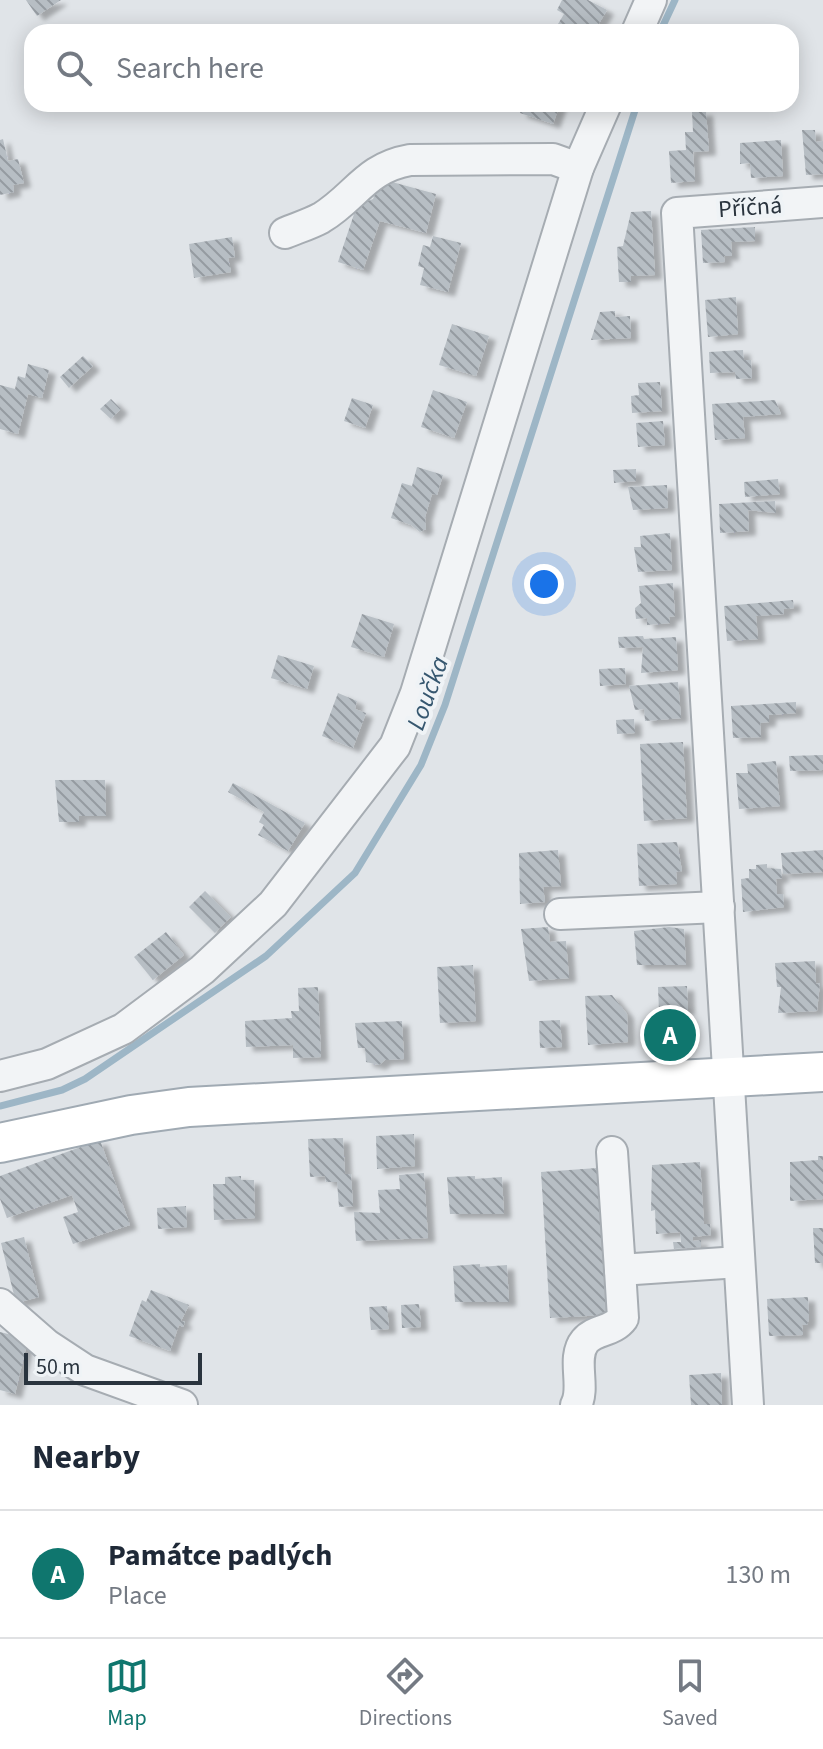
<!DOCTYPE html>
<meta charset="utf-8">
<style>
:root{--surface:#fff;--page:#f2f2f3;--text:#1f2937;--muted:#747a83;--line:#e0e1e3;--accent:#0f766e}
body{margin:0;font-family:"Source Sans 3",sans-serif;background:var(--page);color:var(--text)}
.scale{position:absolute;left:24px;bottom:20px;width:178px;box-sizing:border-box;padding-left:8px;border:4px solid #2a343e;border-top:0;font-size:22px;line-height:28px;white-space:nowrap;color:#2a343e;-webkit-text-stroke:6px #eff3f6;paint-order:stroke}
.you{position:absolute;left:544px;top:584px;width:28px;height:28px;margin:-20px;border:6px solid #fff;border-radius:50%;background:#1a73e8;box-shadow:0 0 0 12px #1a73e833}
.badge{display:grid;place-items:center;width:52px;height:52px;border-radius:50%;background:var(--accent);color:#fff;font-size:26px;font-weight:700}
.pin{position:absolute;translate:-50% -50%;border:4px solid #fff;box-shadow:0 2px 8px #0006}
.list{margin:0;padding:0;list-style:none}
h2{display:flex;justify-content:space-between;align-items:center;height:104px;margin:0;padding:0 32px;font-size:34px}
h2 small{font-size:26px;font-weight:400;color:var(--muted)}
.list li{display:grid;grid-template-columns:52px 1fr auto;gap:24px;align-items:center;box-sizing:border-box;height:128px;padding:0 32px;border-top:2px solid var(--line)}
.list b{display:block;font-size:30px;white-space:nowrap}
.list p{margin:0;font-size:26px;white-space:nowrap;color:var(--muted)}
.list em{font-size:26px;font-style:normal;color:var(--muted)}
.icon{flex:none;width:44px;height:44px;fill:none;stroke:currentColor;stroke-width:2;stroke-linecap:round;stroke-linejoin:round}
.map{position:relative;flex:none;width:823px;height:1405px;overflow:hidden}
.search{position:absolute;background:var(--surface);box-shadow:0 4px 20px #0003;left:24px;right:24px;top:24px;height:88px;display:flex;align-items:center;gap:20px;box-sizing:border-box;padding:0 28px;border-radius:24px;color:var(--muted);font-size:30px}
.sheet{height:232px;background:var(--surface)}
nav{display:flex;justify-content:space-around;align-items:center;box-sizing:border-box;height:112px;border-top:2px solid var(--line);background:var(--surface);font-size:22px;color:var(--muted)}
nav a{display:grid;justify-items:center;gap:4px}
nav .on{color:var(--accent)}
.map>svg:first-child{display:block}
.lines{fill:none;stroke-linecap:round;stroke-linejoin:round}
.stream{stroke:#9db6c6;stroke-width:7}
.building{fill:url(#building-back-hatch);filter:url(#shadow)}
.minor-casing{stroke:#a6acb2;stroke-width:34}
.major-casing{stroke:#a0aab3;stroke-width:42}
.minor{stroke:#f2f4f6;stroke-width:30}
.major{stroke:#fff;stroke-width:38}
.labels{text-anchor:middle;stroke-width:8;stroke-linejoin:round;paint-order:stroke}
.street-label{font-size:24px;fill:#2a343e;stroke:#eff3f6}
.water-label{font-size:26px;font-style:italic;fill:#36576f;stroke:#eff3f6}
</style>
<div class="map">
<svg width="823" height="1405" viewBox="0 0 823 1405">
<defs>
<pattern id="building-back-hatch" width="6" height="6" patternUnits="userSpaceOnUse" patternTransform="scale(2)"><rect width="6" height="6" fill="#b7bec4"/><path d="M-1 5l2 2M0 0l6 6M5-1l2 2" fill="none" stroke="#959ba1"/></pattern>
<filter id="shadow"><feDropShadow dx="7" dy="4.5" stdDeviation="2" flood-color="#0004"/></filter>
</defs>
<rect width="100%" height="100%" fill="#e0e4e8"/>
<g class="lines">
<!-- stream -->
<g class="stream">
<polyline points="660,32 675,0"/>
<polyline points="0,1106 62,1090 85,1079 266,956 355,873 421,765 445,705 637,104"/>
</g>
</g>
<!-- building -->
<g class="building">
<polygon points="26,0 61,0 37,16"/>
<polygon points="562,0 588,0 607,10 594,32 575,32 558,24 564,14 557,10"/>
<polygon points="523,104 560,104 553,124 520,113"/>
<polygon points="706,111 709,151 693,152 695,181 671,183 669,151 686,150 685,132 693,132 692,112"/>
<polygon points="802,130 815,130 816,142 823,141 823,174 806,175"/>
<polygon points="3,139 8,161 18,159 24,183 13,185 14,192 0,195 0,140"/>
<polygon points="781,140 783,176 751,178 750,163 740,164 740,143"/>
<polygon points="381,179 436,194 426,233 380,221 363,270 338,262 357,205 373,199"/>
<polygon points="651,211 655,275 631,276 631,282 619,282 617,247 623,246 631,212"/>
<polygon points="755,227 755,241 731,242 732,256 724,256 725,262 703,263 701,230"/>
<polygon points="433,236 461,243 448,292 420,285 424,268 418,266 423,245 430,247"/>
<polygon points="232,237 235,257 228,258 231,272 194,278 189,244"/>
<polygon points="736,297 738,334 708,337 705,300"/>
<polygon points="615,311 615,317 630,316 631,338 591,340 600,312"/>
<polygon points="452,324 489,336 476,376 439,365"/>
<polygon points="743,350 744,360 751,360 752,378 736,379 735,372 710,373 709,352"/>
<polygon points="83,356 93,366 69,388 60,377"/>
<polygon points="28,364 49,370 42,398 28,394 18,434 0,429 0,385 15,389 18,376 25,378"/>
<polygon points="660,382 662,411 632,413 631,396 639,395 638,383"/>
<polygon points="433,390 467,402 454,438 421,427"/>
<polygon points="352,398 373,405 365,428 344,421"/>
<polygon points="111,399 121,409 111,419 100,409"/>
<polygon points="775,400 781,414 743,417 745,438 715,440 712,404"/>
<polygon points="663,421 665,445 638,447 636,423"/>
<polygon points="417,467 443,475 437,495 432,494 425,517 426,529 420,532 411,525 391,518 402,483 412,486"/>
<polygon points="636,469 636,481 614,483 613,470"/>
<polygon points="778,479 780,494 745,497 744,482"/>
<polygon points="667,485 668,508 633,510 628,487"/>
<polygon points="775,501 776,513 748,510 749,531 720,533 719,504"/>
<polygon points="670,533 672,570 638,572 634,547 641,547 640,536"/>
<polygon points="673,583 675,616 669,617 670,623 647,625 647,618 636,619 635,608 641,603 639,586"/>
<polygon points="793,600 794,608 784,609 784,614 756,616 758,639 727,641 724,606"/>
<polygon points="362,614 394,624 384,657 351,647"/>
<polygon points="643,636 644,639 676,637 678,670 641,673 643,647 619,648 618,637"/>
<polygon points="278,655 314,666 307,689 271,678"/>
<polygon points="625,668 626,684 600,686 599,669"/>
<polygon points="678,682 681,718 645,721 644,709 635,710 629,686"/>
<polygon points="338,693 357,701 355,709 366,713 353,748 322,736"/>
<polygon points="796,702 796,713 769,715 769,722 760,723 761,737 733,738 731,706"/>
<polygon points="634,719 635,733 617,734 616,720"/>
<polygon points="683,742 687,818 644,821 640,744"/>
<polygon points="823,755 823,770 790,771 789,756"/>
<polygon points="776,761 780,806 739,809 736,773 748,773 747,764"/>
<polygon points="55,780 105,780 106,816 79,816 79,822 59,822"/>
<polygon points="233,783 305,823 288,851 258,835 264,825 259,822 264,812 228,792"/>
<polygon points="677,842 682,871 676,872 677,884 639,886 637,844"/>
<polygon points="558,850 561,886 543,887 545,902 520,904 519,853"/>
<polygon points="823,850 823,872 783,874 781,853"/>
<polygon points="767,864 767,868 781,869 782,878 776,879 777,894 783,894 784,907 743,912 741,879 749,878 749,869 756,869 756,865"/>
<polygon points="205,891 231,917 215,933 189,907"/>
<polygon points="548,927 550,942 566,941 569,978 529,981 521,929"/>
<polygon points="669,927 684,929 686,965 637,965 634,931"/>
<polygon points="166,932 184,955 153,980 134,957"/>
<polygon points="815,961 816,984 820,983 817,1011 778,1013 781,987 777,987 775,963"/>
<polygon points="473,965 476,1021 440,1023 437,967"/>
<polygon points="687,986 688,1010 659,1011 658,987"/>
<polygon points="318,987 321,1057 293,1058 293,1045 246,1047 245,1021 292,1018 291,1011 299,1011 298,988"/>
<polygon points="612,995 627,1014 628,1042 588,1045 585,996"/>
<polygon points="560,1020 562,1047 540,1048 539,1021"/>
<polygon points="402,1021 404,1059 385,1060 379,1065 366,1062 365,1048 358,1048 355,1023"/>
<polygon points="414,1134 415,1166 377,1169 376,1136"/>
<polygon points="343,1138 345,1174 351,1174 353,1206 339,1207 337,1182 326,1182 325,1176 310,1177 308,1139"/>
<polygon points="100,1140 130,1225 73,1244 63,1217 78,1212 72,1195 7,1218 0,1199 0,1176"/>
<polygon points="818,1156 823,1156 823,1199 790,1201 790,1162 818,1160"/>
<polygon points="700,1162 704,1224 710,1224 711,1235 693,1237 693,1241 701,1240 701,1247 674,1249 673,1242 681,1242 680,1232 656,1234 655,1210 651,1211 652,1165"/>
<polygon points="597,1168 606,1315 550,1318 541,1172"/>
<polygon points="424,1173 428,1238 356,1241 354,1212 380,1213 378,1190 400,1189 399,1175"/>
<polygon points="241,1176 241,1180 254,1180 255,1218 214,1220 213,1184 225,1184 225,1177"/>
<polygon points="475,1176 475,1179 502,1177 504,1214 450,1214 447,1177"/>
<polygon points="186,1206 187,1227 158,1229 157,1208"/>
<polygon points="813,1228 823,1228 823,1263 815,1263"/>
<polygon points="24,1237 39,1297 16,1303 1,1243"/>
<polygon points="480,1264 480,1267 507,1265 509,1302 455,1302 453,1266"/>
<polygon points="151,1290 189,1305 181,1321 185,1322 183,1327 179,1325 170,1351 129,1336 142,1300 146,1302"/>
<polygon points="808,1297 809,1319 807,1325 802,1325 803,1335 769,1336 767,1299"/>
<polygon points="419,1304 421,1327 402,1328 401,1305"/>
<polygon points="387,1306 389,1329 371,1330 369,1307"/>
<polygon points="0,1332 28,1339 15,1394 0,1390"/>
<polygon points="721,1373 722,1405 691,1405 689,1375"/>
</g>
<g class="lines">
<!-- minor casing -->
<g class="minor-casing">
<g id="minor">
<polyline points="637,32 651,0"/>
<path d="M285,233c12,-5 25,-9 36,-15 35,-21 44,-50 89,-58l143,-1 25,9"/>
<polyline points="560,914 719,907"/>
<polyline points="0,1076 47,1064 123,1029 202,970 273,904 395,746 416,693 578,168 606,104"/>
<polyline points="612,1152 620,1270 739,1262"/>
<polyline points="0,1304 47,1345 85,1370 182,1405"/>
<path d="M576,1405c10,-18 -5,-47 9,-64 10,-12 28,-9 38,-23l-3,-48"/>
<polyline points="748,1405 677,213 823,202"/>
</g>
</g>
<!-- major casing -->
<g class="major-casing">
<polyline id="major" points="0,1143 131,1115 189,1107 823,1072"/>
</g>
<!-- minor -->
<use href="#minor" class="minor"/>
<!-- major -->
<use href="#major" class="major"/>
</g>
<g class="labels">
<!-- street labels -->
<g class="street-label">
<text transform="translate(750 207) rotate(-4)" y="8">Příčná</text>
</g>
<!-- water labels -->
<g class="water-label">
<text transform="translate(427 693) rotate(-70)" y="9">Loučka</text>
</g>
</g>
</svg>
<div class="scale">50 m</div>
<div class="you"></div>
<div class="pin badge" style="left:670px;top:1035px">A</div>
<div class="search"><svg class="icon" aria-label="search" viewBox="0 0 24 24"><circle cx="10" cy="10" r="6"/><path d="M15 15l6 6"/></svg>Search here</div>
</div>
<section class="sheet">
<h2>Nearby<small></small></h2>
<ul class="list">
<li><span class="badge">A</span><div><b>Památce padlých</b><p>Place</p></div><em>130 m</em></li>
</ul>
</section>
<nav>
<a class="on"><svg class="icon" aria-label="map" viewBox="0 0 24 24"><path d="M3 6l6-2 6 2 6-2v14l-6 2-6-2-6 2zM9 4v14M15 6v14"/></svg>Map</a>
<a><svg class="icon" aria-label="directions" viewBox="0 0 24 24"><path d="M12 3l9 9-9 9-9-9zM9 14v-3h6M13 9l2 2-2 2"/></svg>Directions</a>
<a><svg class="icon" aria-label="saved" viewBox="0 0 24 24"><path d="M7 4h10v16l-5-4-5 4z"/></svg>Saved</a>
</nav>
